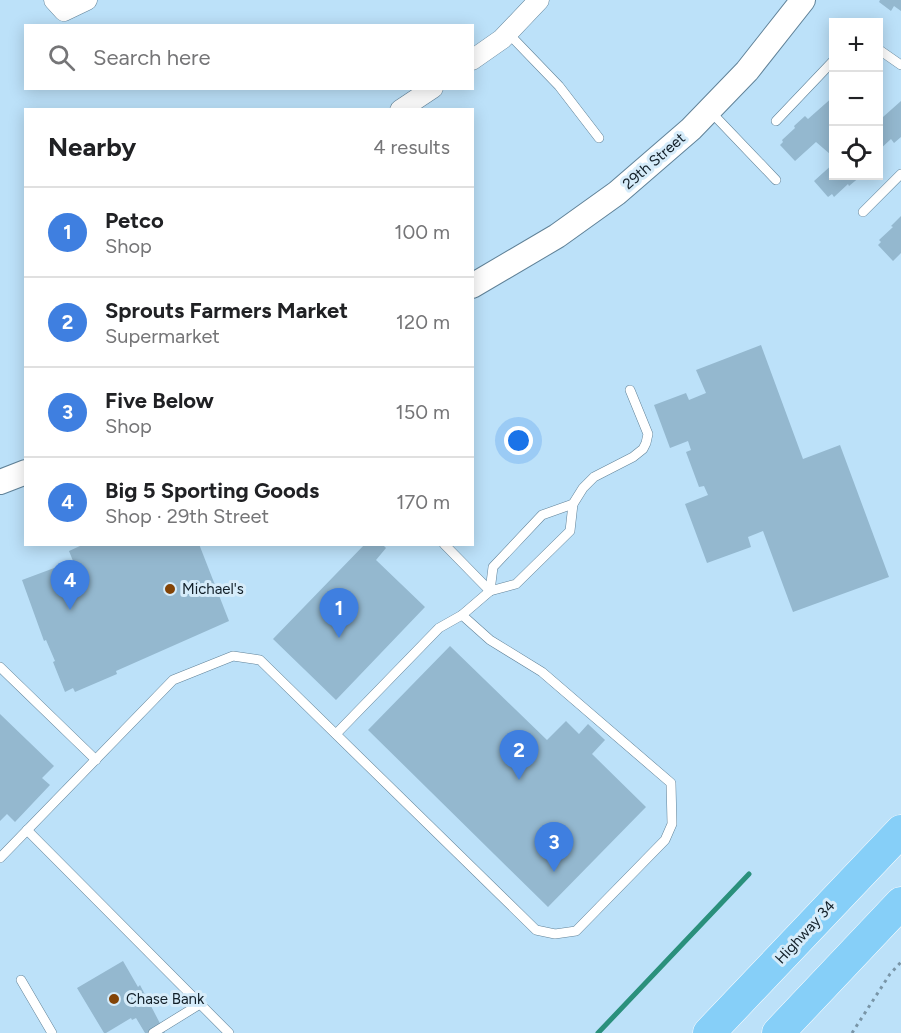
<!DOCTYPE html>
<meta charset="utf-8">
<style>
:root{--surface:#fff;--page:#f2f2f2;--text:#202124;--muted:#757577;--line:#e0e0e0;--accent:#111827}
body{margin:0;font-family:Figtree,sans-serif;background:var(--page);color:var(--text)}
.controls{position:absolute;right:18px;top:18px;display:grid;overflow:hidden;border-radius:0px;box-shadow:0 3px 15px #0003}
.controls button{width:54px;height:54px;display:grid;place-items:center;padding:0;border:0;border-bottom:2px solid var(--line);background:var(--surface);color:var(--text);font:30px sans-serif}
.you{position:absolute;left:519px;top:441px;width:21px;height:21px;margin:-15px;border:4px solid #fff;border-radius:50%;background:#1a73e8;box-shadow:0 0 0 9px #1a73e833}
.badge{display:grid;place-items:center;width:39px;height:39px;border-radius:50%;background:var(--accent);color:#fff;font-size:20px;font-weight:700}
.pin{position:absolute;translate:-50% -50px;filter:drop-shadow(0 2px 3px #0008)}
.pin::after{content:'';position:absolute;top:32px;width:21px;height:18px;background:inherit;clip-path:polygon(0 0,100% 0,50% 100%)}
.list{margin:0;padding:0;list-style:none}
h2{display:flex;justify-content:space-between;align-items:center;height:78px;margin:0;padding:0 24px;font-size:26px}
h2 small{font-size:20px;font-weight:400;color:var(--muted)}
.list li{display:grid;grid-template-columns:39px 1fr auto;gap:18px;align-items:center;box-sizing:border-box;height:90px;padding:0 24px;border-top:2px solid var(--line)}
.list b{display:block;font-size:22px;white-space:nowrap}
.list p{margin:0;font-size:20px;white-space:nowrap;color:var(--muted)}
.list em{font-size:20px;font-style:normal;color:var(--muted)}
.icon{flex:none;width:33px;height:33px;fill:none;stroke:currentColor;stroke-width:2;stroke-linecap:round;stroke-linejoin:round}
.map{position:relative;flex:none;width:901px;height:1033px;overflow:hidden}
.search{position:absolute;background:var(--surface);box-shadow:0 3px 15px #0003;left:24px;top:24px;width:450px;height:66px;display:flex;align-items:center;gap:15px;box-sizing:border-box;padding:0 21px;border-radius:0px;color:var(--muted);font-size:22px}
.panel{position:absolute;background:var(--surface);box-shadow:0 3px 15px #0003;left:24px;top:108px;width:450px;height:438px;border-radius:0px}
.map>svg:first-child{display:block}
.lines{fill:none;stroke-linecap:round;stroke-linejoin:round}
.stream{stroke:#2a907c;stroke-width:5}
.building{fill:#94b8cf}
.service-casing{stroke:#608298;stroke-width:10}
.minor-casing{stroke:#608298;stroke-width:21}
.tertiary-casing{stroke:#608298;stroke-width:26}
.trunk-casing{stroke:#fff;stroke-width:33}
.path{stroke:#7995a7;stroke-width:3;stroke-dasharray:3 4.5;stroke-linecap:butt}
.service{stroke:#fff;stroke-width:9}
.minor{stroke:#fff;stroke-width:20}
.tertiary{stroke:#fff;stroke-width:24}
.trunk{stroke:#86cff8;stroke-width:32}
.poi-dot{fill:#834407;stroke:#d6ecfa;stroke-width:2}
.labels{text-anchor:middle;stroke-width:6;stroke-linejoin:round;paint-order:stroke}
.street-label{font-size:15px;fill:#121f28;stroke:#d6ecfa}
.poi-label{font-size:15px;fill:#121f28;stroke:#d6ecfa;text-anchor:start}
</style>
<div class="map">
<svg width="901" height="1033" viewBox="0 0 901 1033">
<rect width="100%" height="100%" fill="#bce1f9"/>
<g class="lines">
<!-- stream -->
<polyline class="stream" points="598,1033 749,874"/>
</g>
<!-- building -->
<g class="building">
<polygon points="880,0 901,0 901,11 894,6 891,11 879,2"/>
<polygon points="834,96 834,160 829,155 830,154 816,142 795,161 780,145 783,142 782,140 795,128 794,126 805,116 808,119"/>
<polygon points="901,101 901,137 894,143 891,139 878,151 878,112 883,117"/>
<polygon points="834,163 834,176 861,176 849,186 848,184 834,197 832,194 828,197 814,181"/>
<polygon points="901,216 901,253 893,261 878,245 881,242 879,240 893,227 891,226"/>
<polygon points="761,345 803,459 840,445 889,577 793,612 763,531 748,537 751,547 707,563 685,504 708,495 704,486 699,487 686,452 691,450 688,441 670,448 654,405 686,393 689,400 706,393 696,370"/>
<polygon points="79,544 199,544 229,621 116,671 117,674 75,692 73,688 65,692 53,662 55,661 46,640 44,641 22,580 73,561 69,551 80,546"/>
<polygon points="365,544 382,544 386,548 376,560 425,607 336,700 273,639"/>
<polygon points="450,646 547,740 566,721 579,734 588,724 605,740 592,754 646,807 548,907 368,730"/>
<polygon points="0,714 54,766 42,778 50,785 15,822 7,814 0,821"/>
<polygon points="123,961 138,987 140,985 165,1033 145,1033 136,1018 132,1020 131,1018 106,1033 104,1033 77,988"/>
</g>
<g class="lines">
<!-- service casing -->
<g class="service-casing">
<g id="service">
<polyline points="508,33 559,86 599,138"/>
<polyline points="878,49 901,65"/>
<polyline points="711,112 776,180"/>
<polyline points="776,121 834,60"/>
<polyline points="863,212 901,174"/>
<polyline points="444,544 490,591"/>
<polyline points="490,591 493,567 542,515 573,504"/>
<polyline points="0,667 96,760"/>
<polyline points="336,734 439,628 462,615 490,591 516,584 570,531 573,504 583,488 594,477 633,457 643,449 646,443 648,434 630,390"/>
<polyline points="27,830 229,1033"/>
<polyline points="0,858 173,680 233,656 260,660 536,930 555,934 576,931 665,840 672,824 671,783 542,672 490,640 462,615"/>
<polyline points="21,980 52,1033"/>
<polyline points="153,1033 200,1004"/>
</g>
</g>
<!-- minor casing -->
<g class="minor-casing">
<g id="minor">
<polyline points="54,0 64,11 87,0"/>
<polyline points="472,60 502,39 539,0"/>
<polyline points="400,110 433,88"/>
</g>
</g>
<!-- tertiary casing -->
<g class="tertiary-casing">
<g id="tertiary">
<polyline points="472,286 557,236 617,193 691,129 747,71 803,0"/>
<polyline points="0,482 26,472"/>
</g>
</g>
<!-- trunk casing -->
<g class="trunk-casing">
<g id="trunk">
<polyline points="709,1033 901,831"/>
<polyline points="778,1033 901,903"/>
</g>
</g>
<!-- path -->
<polyline class="path" points="852,1033 890,974 901,962"/>
<!-- service -->
<use href="#service" class="service"/>
<!-- minor -->
<use href="#minor" class="minor"/>
<!-- tertiary -->
<use href="#tertiary" class="tertiary"/>
<!-- trunk -->
<use href="#trunk" class="trunk"/>
</g>
<!-- markers -->
<g class="poi-dot">
<circle cx="170" cy="589" r="6"/>
<circle cx="114" cy="999" r="6"/>
</g>
<g class="labels">
<!-- street labels -->
<g class="street-label">
<text transform="translate(654 161) rotate(-41)" y="5">29th Street</text>
<text transform="translate(805 932) rotate(-47)" y="5">Highway 34</text>
</g>
<!-- poi labels -->
<g class="poi-label">
<text x="182" y="594">Michael's</text>
<text x="126" y="1004">Chase Bank</text>
</g>
</g>
</svg>
<div class="controls">
<button>+</button>
<button>−</button>
<button><svg class="icon" aria-label="locate" viewBox="0 0 24 24"><circle cx="12" cy="12" r="6"/><path d="M12 2v4M12 18v4M2 12h4M18 12h4"/></svg></button>
</div>
<div class="you"></div>
<div class="pin badge" style="left:339px;top:638px;background:#3f7fe0">1</div>
<div class="pin badge" style="left:519px;top:780px;background:#3f7fe0">2</div>
<div class="pin badge" style="left:554px;top:872px;background:#3f7fe0">3</div>
<div class="pin badge" style="left:70px;top:610px;background:#3f7fe0">4</div>
<div class="search"><svg class="icon" aria-label="search" viewBox="0 0 24 24"><circle cx="10" cy="10" r="6"/><path d="M15 15l6 6"/></svg>Search here</div>
<section class="panel">
<h2>Nearby<small>4 results</small></h2>
<ul class="list">
<li><span class="badge" style="background:#3f7fe0">1</span><div><b>Petco</b><p>Shop</p></div><em>100 m</em></li>
<li><span class="badge" style="background:#3f7fe0">2</span><div><b>Sprouts Farmers Market</b><p>Supermarket</p></div><em>120 m</em></li>
<li><span class="badge" style="background:#3f7fe0">3</span><div><b>Five Below</b><p>Shop</p></div><em>150 m</em></li>
<li><span class="badge" style="background:#3f7fe0">4</span><div><b>Big 5 Sporting Goods</b><p>Shop · 29th Street</p></div><em>170 m</em></li>
</ul>
</section>
</div>
